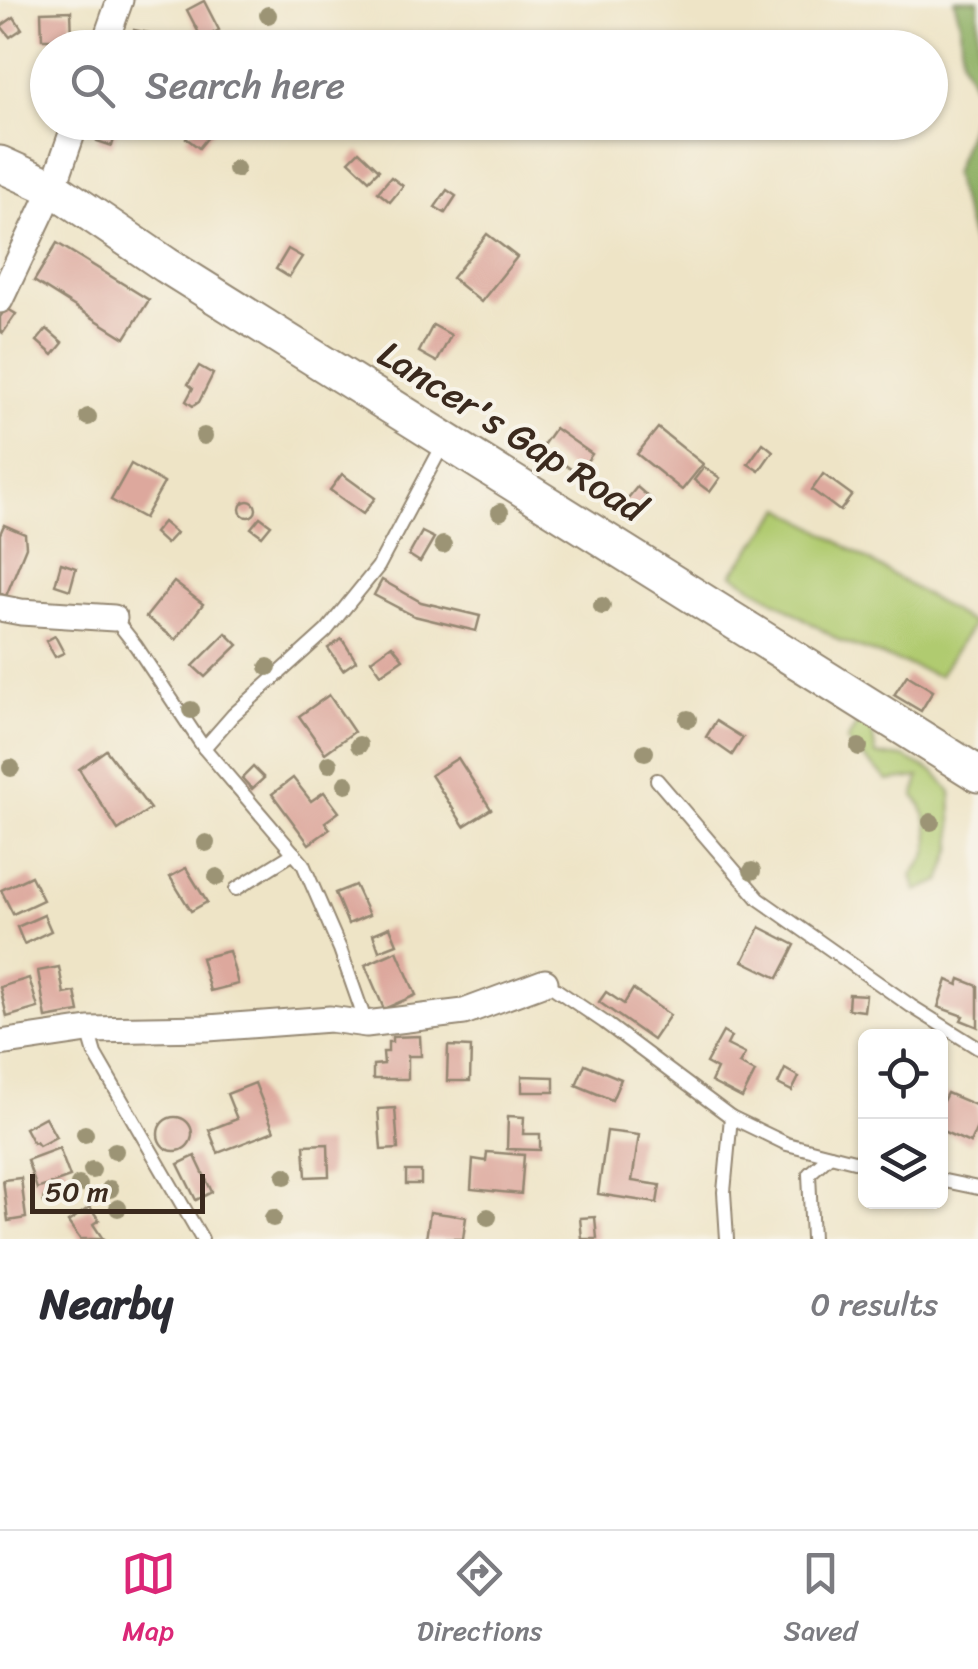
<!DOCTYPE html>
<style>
:root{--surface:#fff;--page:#f7f7f7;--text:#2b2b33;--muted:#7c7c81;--line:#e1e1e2;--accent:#db2777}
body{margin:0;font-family:Sriracha,sans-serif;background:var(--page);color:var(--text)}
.controls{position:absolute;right:30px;bottom:30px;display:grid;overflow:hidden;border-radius:15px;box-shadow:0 2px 8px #0004}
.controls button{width:90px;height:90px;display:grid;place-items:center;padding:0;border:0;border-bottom:2px solid var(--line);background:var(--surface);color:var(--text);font:50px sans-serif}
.scale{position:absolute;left:30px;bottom:25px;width:175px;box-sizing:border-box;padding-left:10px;border:5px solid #3b2a1e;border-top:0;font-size:28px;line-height:35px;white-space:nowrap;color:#3b2a1e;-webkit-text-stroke:8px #f7f3e8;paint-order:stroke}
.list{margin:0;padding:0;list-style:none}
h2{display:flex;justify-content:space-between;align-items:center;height:130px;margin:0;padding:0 40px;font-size:42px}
h2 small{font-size:32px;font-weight:400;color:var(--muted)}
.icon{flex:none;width:55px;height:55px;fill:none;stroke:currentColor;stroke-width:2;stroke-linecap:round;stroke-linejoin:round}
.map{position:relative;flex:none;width:978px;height:1239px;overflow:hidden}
.search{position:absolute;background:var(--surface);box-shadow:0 2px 8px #0004;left:30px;right:30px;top:30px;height:110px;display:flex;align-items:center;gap:25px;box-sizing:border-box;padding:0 35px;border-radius:55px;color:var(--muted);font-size:38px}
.sheet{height:290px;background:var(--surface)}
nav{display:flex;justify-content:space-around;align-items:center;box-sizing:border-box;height:140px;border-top:2px solid var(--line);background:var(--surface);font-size:28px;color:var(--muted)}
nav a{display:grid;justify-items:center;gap:5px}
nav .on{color:var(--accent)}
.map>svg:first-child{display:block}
.green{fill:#b0cb70;stroke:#767a47;stroke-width:2.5}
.forest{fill:#8caf62;stroke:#646c40;stroke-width:2.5}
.building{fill:#dda89d}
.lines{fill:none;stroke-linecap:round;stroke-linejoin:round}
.lane-casing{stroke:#948772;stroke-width:16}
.street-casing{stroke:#948772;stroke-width:29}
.secondary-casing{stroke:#948772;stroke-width:39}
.lane{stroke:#fff;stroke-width:12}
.street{stroke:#fff;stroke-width:25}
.secondary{stroke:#fff;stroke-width:35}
.tree{fill:#9c9475}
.labels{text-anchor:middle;stroke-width:8;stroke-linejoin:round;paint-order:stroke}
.street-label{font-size:38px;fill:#3b2a1e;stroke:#f7f3e8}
</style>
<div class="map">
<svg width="978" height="1239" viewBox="0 0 978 1239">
<rect width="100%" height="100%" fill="#f7f3e8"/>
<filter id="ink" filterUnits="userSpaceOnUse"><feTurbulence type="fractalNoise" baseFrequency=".01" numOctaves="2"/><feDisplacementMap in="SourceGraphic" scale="20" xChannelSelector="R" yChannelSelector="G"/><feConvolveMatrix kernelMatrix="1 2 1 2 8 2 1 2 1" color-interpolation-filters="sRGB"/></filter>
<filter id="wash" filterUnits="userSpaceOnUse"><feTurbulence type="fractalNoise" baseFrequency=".0048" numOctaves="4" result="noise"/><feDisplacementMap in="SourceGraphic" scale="40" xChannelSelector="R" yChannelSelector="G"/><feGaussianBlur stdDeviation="2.25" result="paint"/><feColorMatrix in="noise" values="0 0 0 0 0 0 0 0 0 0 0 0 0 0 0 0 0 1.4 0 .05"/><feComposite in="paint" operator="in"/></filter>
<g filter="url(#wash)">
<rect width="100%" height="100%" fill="#eee4c6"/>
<!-- green -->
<g class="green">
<polygon points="783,508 973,624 939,676 840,641 732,574"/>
<path d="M859,720l13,11 4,24 27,2 32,16 16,19 2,55 -12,34 -25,10 -4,-16c5,-7 12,-14 15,-22 5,-15 -1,-47 -13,-57l5,-19 -31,4c-13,-16 -30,-24 -41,-40z"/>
</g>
<!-- forest -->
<g class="forest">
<polygon points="954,0 978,0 978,94 962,61 960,22"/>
<polygon points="978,104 978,261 953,174"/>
</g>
<g id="blocks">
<!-- building -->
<g class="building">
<polygon points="204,1 219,30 202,39 187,10"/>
<polygon points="71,11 72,39 42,39 41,12"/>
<polygon points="14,17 22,29 10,37 1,26"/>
<polygon points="134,30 149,33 146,48 131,45"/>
<polygon points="102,122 119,122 112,146 97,141"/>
<polygon points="198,122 214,122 218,125 199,148 186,138"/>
<polygon points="359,151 379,170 369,180 349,161"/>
<polygon points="391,177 403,186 390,202 378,192"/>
<polygon points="447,190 456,196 445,213 435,207"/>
<polygon points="487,234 517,257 481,302 452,278"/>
<polygon points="57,243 149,300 125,338 34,281"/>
<polygon points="288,249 302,257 289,277 276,269"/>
<polygon points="6,308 16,314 3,333 0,331 0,317"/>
<polygon points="433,325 451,335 437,362 419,352"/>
<polygon points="47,329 63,343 53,355 37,341"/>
<polygon points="199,366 213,374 199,402 193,406 186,401 193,388 188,384"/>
<polygon points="555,428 592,454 578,474 541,448"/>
<polygon points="658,428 703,464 682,490 637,454"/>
<polygon points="763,443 773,451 759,471 748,464"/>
<polygon points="131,464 164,483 144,518 111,500"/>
<polygon points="704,467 720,478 710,492 694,480"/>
<polygon points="342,474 375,498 363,514 330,490"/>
<polygon points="823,474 852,495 840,511 812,490"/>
<polygon points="637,487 652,500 635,522 619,509"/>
<circle cx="248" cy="509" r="8"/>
<polygon points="260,517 271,525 262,536 251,528"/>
<polygon points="163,522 176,533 166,544 154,533"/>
<polygon points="4,525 25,534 26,547 6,596 0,593 0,534"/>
<polygon points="422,532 434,538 420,562 409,555"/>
<polygon points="61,563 76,568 70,590 55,585"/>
<polygon points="382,580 421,602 480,616 476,631 414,616 374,595"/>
<polygon points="174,582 203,604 176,640 146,617"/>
<polygon points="226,633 238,645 205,677 193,666"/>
<polygon points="55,636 64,653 55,657 46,641"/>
<polygon points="342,639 356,661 343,670 328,648"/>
<polygon points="392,645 403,659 381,674 371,660"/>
<polygon points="907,675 933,691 921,711 894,695"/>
<polygon points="329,695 354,732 325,753 299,716"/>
<polygon points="716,721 743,738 732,755 706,737"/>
<polygon points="106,750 150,809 118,830 79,769"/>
<polygon points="458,758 491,809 464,826 431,775"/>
<polygon points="253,767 264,778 252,789 242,778"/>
<polygon points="293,778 311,801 324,792 339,812 325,822 330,829 309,844 272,794"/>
<polygon points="186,868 207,902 191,911 170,877"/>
<polygon points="31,876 43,900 13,914 1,890"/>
<polygon points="355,885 369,915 348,924 335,893"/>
<polygon points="44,915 51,931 24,944 17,927"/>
<polygon points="390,927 397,944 379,951 373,934"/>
<polygon points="760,927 795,945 778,978 743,961"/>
<polygon points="229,951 238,984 210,991 201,958"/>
<polygon points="397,951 416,995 384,1009 365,965"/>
<polygon points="59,967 64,994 75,992 79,1012 46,1018 38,971"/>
<polygon points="29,978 38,1008 7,1017 0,987"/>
<polygon points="960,979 978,986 978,1027 961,1020 963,1016 938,1007 947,980 958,985"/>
<polygon points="633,989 670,1015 653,1040 599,1002 606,992 624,1004"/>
<polygon points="849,994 866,995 864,1011 848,1009"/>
<polygon points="723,1032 731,1037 727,1045 745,1054 739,1064 755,1072 742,1098 711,1082 717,1069 706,1063"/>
<polygon points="420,1036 421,1056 408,1056 408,1079 373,1079 373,1065 384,1064 383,1052 388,1052 388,1042 392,1042 392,1037"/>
<polygon points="448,1046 471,1047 470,1081 447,1081"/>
<polygon points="585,1064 621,1079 612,1100 576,1085"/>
<polygon points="785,1069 799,1077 792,1091 778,1084"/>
<polygon points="522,1076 554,1077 554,1092 522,1092"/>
<polygon points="255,1083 274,1131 218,1153 209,1130 237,1119 227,1094"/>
<polygon points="947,1093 978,1106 978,1125 970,1143 940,1130 940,1107"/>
<polygon points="395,1108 398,1149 381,1150 378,1109"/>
<polygon points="508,1116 524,1117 523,1134 540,1134 540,1150 507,1149"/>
<circle cx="175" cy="1134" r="17"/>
<polygon points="45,1117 56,1137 39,1146 36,1142 33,1143 25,1128"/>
<polygon points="607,1131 639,1135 632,1181 660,1185 657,1203 598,1194"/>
<polygon points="328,1144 329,1176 306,1177 304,1145"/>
<polygon points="59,1148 70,1177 37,1189 27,1160"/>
<polygon points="487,1152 524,1155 521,1194 471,1189 473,1159 486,1161"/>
<polygon points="195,1156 212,1192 196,1200 178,1164"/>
<rect x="406" y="1171" width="15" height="13"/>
<polygon points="21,1178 26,1218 8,1221 3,1180"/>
<polygon points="90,1207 99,1220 93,1224 103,1239 80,1239 68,1222"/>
<polygon points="430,1212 466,1217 463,1239 426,1239"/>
<polygon points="595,1217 597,1239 582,1239 580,1218"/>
</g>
</g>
</g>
<g filter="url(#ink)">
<use href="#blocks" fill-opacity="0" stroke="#948772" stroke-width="2.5"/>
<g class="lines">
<!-- lane casing -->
<g class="lane-casing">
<g id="lane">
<polyline points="114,618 136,646 204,748 303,864 340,949 366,1023"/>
<polyline points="204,748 233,715 326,631 378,567 445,441"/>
<polyline points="657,780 759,899 911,1006 978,1048"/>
<polyline points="236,889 294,853"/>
<polyline points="545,982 604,1022 731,1117"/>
<polyline points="88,1030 95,1054 202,1239"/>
<polyline points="940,1180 978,1188"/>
<polyline points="727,1239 724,1192 731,1117 787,1144 866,1164"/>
<polyline points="812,1239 809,1174 830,1155"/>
</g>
</g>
<!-- street casing -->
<g class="street-casing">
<g id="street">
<polyline points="103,48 120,0"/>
<polyline points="0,300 53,188 76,122"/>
<polyline points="0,608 21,612 114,618"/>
<polyline points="0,1043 88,1030 208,1028 330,1019 366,1024 464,1012 545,982"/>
</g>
</g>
<!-- secondary casing -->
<g class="secondary-casing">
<polyline id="secondary" points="0,164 53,188 166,265 978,774"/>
</g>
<!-- lane -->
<use href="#lane" class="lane"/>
<!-- street -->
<use href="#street" class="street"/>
<!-- secondary -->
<use href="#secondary" class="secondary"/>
</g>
<!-- trees -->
<g class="tree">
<circle cx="268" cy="15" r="9"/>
<circle cx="236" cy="169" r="9"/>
<circle cx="88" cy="417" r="9"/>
<circle cx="204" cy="436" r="9"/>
<circle cx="500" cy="512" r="9"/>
<circle cx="443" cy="545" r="9"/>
<circle cx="602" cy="606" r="9"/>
<circle cx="268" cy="667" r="9"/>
<circle cx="191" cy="710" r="9"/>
<circle cx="688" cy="719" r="9"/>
<circle cx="359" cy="745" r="9"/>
<circle cx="859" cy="747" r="9"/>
<circle cx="645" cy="752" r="9"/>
<circle cx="329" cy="764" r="9"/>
<circle cx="11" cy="768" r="9"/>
<circle cx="346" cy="784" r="9"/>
<circle cx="931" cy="822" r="9"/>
<circle cx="206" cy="843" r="9"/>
<circle cx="752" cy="871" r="9"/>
<circle cx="217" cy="877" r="9"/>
<circle cx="85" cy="1134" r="9"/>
<circle cx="115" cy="1151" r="9"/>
<circle cx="92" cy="1170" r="9"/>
<circle cx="285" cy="1176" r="9"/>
<circle cx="79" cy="1185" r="9"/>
<circle cx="110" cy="1189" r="9"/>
<circle cx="51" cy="1200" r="9"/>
<circle cx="118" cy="1208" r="9"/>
<circle cx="488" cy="1217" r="9"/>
<circle cx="273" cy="1218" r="9"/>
</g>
</g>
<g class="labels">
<!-- street labels -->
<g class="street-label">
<text transform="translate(512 431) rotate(32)" y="13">Lancer's Gap Road</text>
</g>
</g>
</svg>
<div class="controls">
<button><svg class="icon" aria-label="locate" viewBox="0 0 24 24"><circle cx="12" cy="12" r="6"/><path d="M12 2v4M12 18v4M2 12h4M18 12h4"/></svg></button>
<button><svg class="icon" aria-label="layers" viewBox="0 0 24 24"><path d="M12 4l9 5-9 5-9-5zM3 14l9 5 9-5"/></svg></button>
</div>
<div class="scale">50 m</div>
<div class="search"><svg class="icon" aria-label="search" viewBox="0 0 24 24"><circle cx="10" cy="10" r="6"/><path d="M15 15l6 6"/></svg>Search here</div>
</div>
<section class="sheet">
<h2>Nearby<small>0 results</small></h2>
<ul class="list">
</ul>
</section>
<nav>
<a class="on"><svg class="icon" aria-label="map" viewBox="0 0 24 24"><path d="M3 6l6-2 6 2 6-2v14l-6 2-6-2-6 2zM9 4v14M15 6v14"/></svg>Map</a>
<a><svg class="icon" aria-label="directions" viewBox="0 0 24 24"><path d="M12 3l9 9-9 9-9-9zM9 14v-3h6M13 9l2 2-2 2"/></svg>Directions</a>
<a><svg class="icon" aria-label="saved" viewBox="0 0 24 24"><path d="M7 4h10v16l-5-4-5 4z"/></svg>Saved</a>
</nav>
